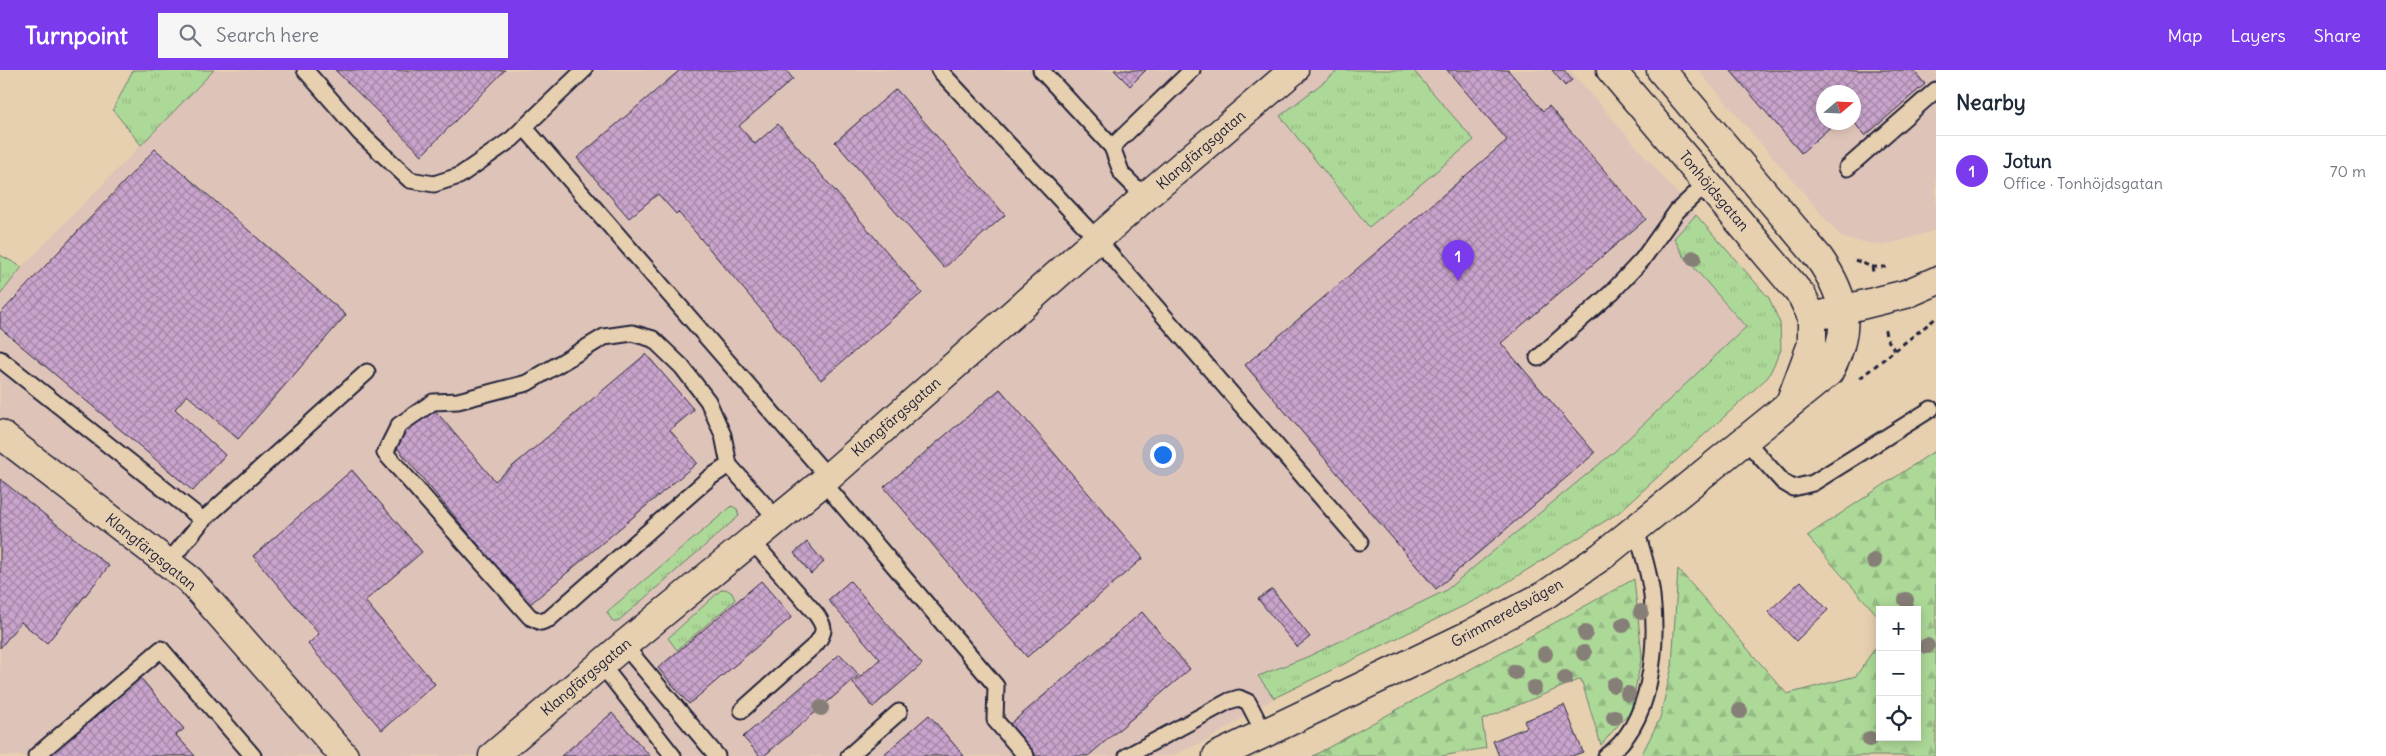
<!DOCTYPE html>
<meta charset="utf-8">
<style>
:root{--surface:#fff;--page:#f6f6f7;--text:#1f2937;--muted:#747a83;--line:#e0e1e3;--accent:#7c3aed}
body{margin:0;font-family:Delius,sans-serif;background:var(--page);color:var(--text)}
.controls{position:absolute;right:15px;bottom:15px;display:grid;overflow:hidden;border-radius:0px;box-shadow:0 2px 12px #0003}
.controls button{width:45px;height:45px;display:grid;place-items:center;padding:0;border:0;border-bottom:1px solid var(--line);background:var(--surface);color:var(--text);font:25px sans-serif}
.compass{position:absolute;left:1816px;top:15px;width:45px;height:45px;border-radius:50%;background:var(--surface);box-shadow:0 2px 12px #0003;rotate:71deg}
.you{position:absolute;left:1162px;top:384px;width:18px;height:18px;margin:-12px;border:4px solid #fff;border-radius:50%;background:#1a73e8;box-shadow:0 0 0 8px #1a73e833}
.badge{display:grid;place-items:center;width:32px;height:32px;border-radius:50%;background:var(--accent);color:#fff;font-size:16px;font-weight:700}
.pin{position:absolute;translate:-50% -41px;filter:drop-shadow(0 1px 2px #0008)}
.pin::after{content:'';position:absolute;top:26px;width:18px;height:15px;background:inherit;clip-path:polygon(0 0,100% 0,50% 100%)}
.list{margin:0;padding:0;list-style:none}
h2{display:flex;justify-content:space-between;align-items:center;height:65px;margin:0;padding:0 20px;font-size:21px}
h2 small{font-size:16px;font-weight:400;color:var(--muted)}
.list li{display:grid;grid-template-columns:32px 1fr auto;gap:15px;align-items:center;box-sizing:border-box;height:70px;padding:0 20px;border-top:1px solid var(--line)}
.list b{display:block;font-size:19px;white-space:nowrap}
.list p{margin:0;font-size:16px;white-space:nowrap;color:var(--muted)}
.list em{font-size:16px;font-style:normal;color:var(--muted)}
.icon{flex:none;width:28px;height:28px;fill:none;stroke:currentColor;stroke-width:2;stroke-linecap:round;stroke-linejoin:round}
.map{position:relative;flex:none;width:1936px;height:686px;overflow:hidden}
header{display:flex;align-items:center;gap:30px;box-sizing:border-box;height:70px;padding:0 25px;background:var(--accent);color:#fff}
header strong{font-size:24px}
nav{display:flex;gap:28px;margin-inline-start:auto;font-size:18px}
.search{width:350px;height:45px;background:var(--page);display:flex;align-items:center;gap:12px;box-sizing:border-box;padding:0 18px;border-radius:0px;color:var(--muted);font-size:19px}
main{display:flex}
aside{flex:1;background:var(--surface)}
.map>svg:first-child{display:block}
.built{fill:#dec3b8;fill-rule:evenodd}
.grass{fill:url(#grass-tufts);stroke:#687e6a}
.forest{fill:url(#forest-firs);stroke:#687e6a}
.building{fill:url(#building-cross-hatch);stroke:#22223b}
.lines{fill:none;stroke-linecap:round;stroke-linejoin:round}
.lane-casing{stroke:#22223b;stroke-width:19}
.street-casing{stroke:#22223b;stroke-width:31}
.secondary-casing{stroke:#22223b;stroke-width:31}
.path{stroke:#22223b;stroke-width:3;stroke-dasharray:5 4;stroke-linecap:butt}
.lane{stroke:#e7d0b0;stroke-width:15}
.street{stroke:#e7d0b0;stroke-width:28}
.secondary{stroke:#e7d0b0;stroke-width:28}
.tree{fill:#867f77}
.labels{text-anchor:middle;stroke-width:4;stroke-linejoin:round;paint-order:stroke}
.street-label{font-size:15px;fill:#22223b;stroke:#e7d0b0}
</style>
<header>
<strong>Turnpoint</strong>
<div class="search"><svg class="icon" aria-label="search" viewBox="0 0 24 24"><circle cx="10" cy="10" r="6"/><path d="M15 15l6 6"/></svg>Search here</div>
<nav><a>Map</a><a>Layers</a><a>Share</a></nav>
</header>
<main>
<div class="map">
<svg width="1936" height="686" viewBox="0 0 1936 686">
<defs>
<pattern id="grass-tufts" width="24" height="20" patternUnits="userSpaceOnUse" patternTransform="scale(1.25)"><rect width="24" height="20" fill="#add998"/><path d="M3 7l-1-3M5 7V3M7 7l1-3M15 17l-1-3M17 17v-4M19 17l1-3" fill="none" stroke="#95ba84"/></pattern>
<pattern id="forest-firs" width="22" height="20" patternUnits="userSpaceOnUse" patternTransform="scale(1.25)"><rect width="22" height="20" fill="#add998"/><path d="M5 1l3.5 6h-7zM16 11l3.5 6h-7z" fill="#95ba84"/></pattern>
<pattern id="building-cross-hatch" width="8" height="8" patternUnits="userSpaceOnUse" patternTransform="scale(1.25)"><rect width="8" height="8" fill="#c9a4cc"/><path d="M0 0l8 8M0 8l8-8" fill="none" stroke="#a385a7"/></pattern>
</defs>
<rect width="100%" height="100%" fill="#e7d0b0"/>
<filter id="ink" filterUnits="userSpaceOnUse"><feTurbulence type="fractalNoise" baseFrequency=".02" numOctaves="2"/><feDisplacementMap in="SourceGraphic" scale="10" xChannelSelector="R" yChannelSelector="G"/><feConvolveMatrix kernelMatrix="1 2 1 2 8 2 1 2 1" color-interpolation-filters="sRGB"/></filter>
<g filter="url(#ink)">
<!-- built -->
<g class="built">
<polygon points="214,0 1570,0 1769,228 1780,253 1781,280 1768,307 1618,443 1490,523 1274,628 1208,670 1171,686 0,686 0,225 22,197"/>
<path d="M1698,0h238v160l-53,16 -41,-8zM1824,22h30v30h-30z"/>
</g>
<!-- grass -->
<g class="grass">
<polygon points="133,0 214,0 141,75 113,40"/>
<polygon points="1339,0 1413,0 1474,70 1369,157 1280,46"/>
<polygon points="1696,145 1769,228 1780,253 1781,280 1768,307 1618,443 1490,523 1274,628 1258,606 1307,587 1445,521 1614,382 1746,257 1683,185 1674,168"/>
<polygon points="0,185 22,197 0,225"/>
<polygon points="732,436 737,439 739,446 617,552 613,552 607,542 609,540"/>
<polygon points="726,519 732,523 735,530 677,580 668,568 721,520"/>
</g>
<!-- forest -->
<g class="forest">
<polygon points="1936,380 1936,686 1641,686 1660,648 1672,596 1678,499 1787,624 1856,606 1880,571 1880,667 1917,667 1917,540 1880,540 1880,548 1807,466"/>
<polygon points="1634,509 1642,586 1631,640 1601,675 1581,609 1482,650 1486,678 1442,686 1313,686"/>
</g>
<!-- building -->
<g class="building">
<polygon points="335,0 505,0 422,85"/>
<polygon points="680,0 786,0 793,9 739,56 755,74 778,54 922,223 821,310 678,142 676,144 658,124 629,148 577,88"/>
<polygon points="1114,0 1146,0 1130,16"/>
<polygon points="1447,0 1508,0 1543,41 1549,36 1646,149 1501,273 1595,383 1436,519 1245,295 1507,70"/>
<polygon points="1552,0 1564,0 1572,10 1565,16"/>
<polygon points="1730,0 1913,0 1925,14 1865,66 1854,52 1854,22 1824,22 1824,52 1836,52 1801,83"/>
<polygon points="896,19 1005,145 944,198 835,72"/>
<polygon points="155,79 346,245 238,369 187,325 175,339 225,385 193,421 0,258 0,244"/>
<polygon points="646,284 694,340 670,360 697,393 529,535 392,372 433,338 495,411"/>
<polygon points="1000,319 1143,488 1027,587 884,417"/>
<polygon points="352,400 422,482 365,531 435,614 382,660 308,574 319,564 253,486"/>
<polygon points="0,409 109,496 47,573 21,552 0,578"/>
<polygon points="807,472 824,492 811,504 794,483"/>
<polygon points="761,511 792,547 689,634 658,598"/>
<polygon points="850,511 922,594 873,637 853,613 880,589 828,530"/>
<polygon points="1801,511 1828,540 1796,571 1768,542"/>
<polygon points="1272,519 1310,567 1297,577 1258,529"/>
<polygon points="1142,542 1190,599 1088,686 1036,686 1009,655"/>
<polygon points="840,584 859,605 764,686 760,686 743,667"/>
<polygon points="139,606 184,659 176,665 195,686 45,686"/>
<polygon points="1564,635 1583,682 1572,686 1499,686 1493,671 1527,657 1524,651"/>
<polygon points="612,643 650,686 561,686"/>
<polygon points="929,645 964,686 882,686"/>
</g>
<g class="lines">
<!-- lane casing -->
<g class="lane-casing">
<g id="lane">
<polyline points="305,0 360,63 410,110 434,114 459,106 512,69 584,0"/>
<polyline points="939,0 1097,169 1360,472"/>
<polyline points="1041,0 1112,77 1122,104 1145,127"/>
<polyline points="524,57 828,407"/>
<polyline points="1112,77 1192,0"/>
<polyline points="1847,98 1936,20"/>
<polyline points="1538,288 1612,222 1642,190 1677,141 1708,112"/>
<polyline points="0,289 203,450"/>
<polyline points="1744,369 1783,412 1793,418 1813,413 1931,339"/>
<polyline points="729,395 709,408 549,549 541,552 530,547 385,383 399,355 433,332 458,331 527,313 604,267 632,263 653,269 682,297 708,331 723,365 729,395 778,450"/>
<polyline points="823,412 996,616 995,650 1026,686"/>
<polyline points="168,493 203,450 367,302"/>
<polyline points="624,575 717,686"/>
<polyline points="601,594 673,686"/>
<path d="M742,640l74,-66c10,-13 9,-17 0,-30l-64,-73"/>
<polyline points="36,686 161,579 253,686"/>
<polyline points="849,686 899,642"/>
<polyline points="1127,686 1229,631 1239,628 1248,632 1264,663"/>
<path d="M1606,686c46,-31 52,-110 46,-160 -2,-22 -10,-45 -16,-67"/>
</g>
</g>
<!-- street casing -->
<g class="street-casing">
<g id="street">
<polyline points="0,364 190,510 344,686"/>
<polyline points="493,686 624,575 823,412 1145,127 1294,0"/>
</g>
</g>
<!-- secondary casing -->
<g class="secondary-casing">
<g id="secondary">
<polyline points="1611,0 1802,226 1812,247 1812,274 1790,333"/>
<polyline points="1825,244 1906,224 1936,211"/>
<path d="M1217,686l252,-121 76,-40 57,-39 227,-184c23,-43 18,-74 -10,-114l-158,-188"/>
</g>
</g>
<!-- path -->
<g class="path">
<polyline points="1855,190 1872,197 1873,202"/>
<polyline points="1872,197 1886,197"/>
<polyline points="1885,260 1886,267 1895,281"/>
<polyline points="1860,308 1936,248"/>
</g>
<!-- lane -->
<use href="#lane" class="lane"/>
<!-- street -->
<use href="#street" class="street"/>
<!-- secondary -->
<use href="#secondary" class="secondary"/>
</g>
<!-- trees -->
<g class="tree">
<circle cx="1694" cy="188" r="8"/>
<circle cx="1874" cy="491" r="8"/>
<circle cx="1906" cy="530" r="8"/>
<circle cx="1641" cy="542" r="8"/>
<circle cx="1623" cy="555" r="8"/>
<circle cx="1585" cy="563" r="8"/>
<circle cx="1927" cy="576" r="8"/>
<circle cx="1584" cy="583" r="8"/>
<circle cx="1545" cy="584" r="8"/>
<circle cx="1515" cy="602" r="8"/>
<circle cx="1565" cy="608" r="8"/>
<circle cx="1614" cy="615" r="8"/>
<circle cx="1534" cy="618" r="8"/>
<circle cx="1628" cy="624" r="8"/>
<circle cx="821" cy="638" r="8"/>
<circle cx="1740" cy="641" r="8"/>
<circle cx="1614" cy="647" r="8"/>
<circle cx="1870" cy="669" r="8"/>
</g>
</g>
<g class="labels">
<!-- street labels -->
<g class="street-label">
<text transform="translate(1201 80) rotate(-41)" y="5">Klangfärgsgatan</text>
<text transform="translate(1714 121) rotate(50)" y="5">Tonhöjdsgatan</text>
<text transform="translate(896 347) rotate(-41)" y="5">Klangfärgsgatan</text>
<text transform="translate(151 482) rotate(39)" y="5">Klangfärgsgatan</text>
<text transform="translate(1507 543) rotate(-29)" y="5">Grimmeredsvägen</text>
<text transform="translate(586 607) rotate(-40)" y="5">Klangfärgsgatan</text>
</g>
</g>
</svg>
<div class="controls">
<button>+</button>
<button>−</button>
<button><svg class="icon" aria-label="locate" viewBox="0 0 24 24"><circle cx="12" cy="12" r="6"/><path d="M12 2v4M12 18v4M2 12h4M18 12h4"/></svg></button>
</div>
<svg class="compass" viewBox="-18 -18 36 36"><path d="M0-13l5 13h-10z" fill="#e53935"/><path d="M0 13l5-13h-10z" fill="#747a83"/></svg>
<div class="you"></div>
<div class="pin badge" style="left:1458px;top:211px">1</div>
</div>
<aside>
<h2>Nearby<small></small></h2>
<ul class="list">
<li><span class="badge">1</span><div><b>Jotun</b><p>Office · Tonhöjdsgatan</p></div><em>70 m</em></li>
</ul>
</aside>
</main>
